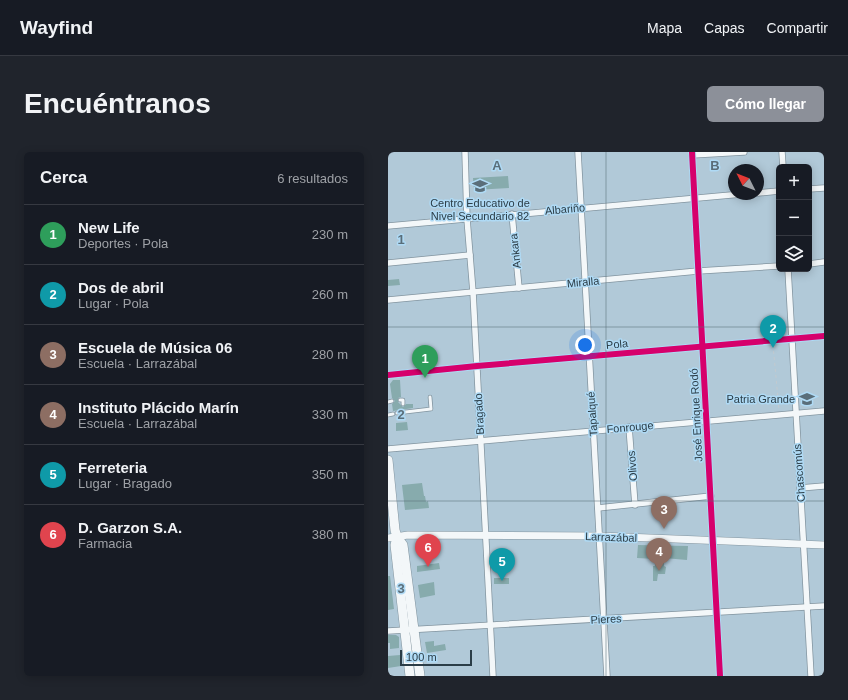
<!DOCTYPE html>
<html lang="es">
<meta charset="utf-8">
<style>
:root{--surface:#171b24;--page:#20242c;--text:#f1f3f6;--muted:#9ea1a6;--line:#363941;--accent:#8c9099}
body{margin:0;font-family:Arial,sans-serif;background:var(--page);color:var(--text)}
.controls{position:absolute;right:12px;top:12px;display:grid;overflow:hidden;border-radius:6px;box-shadow:0 2px 10px #0003}
.controls button{width:36px;height:36px;display:grid;place-items:center;padding:0;border:0;border-bottom:1px solid var(--line);background:var(--surface);color:var(--text);font:20px sans-serif}
.compass{position:absolute;left:340px;top:12px;width:36px;height:36px;border-radius:50%;background:var(--surface);box-shadow:0 2px 10px #0003;rotate:312deg}
.scale{position:absolute;left:12px;bottom:10px;width:72px;box-sizing:border-box;padding-left:4px;border:2px solid #2b3d47;border-top:0;font-size:11px;line-height:14px;white-space:nowrap;color:#2b3d47;-webkit-text-stroke:3px #afdaf5;paint-order:stroke}
.you{position:absolute;left:197px;top:193px;width:14px;height:14px;margin:-10px;border:3px solid #fff;border-radius:50%;background:#1a73e8;box-shadow:0 0 0 6px #1a73e833}
.badge{display:grid;place-items:center;width:26px;height:26px;border-radius:50%;background:var(--accent);color:#fff;font-size:13px;font-weight:700}
.pin{position:absolute;translate:-50% -33px;filter:drop-shadow(0 1px 2px #0008)}
.pin::after{content:'';position:absolute;top:21px;width:14px;height:12px;background:inherit;clip-path:polygon(0 0,100% 0,50% 100%)}
.list{margin:0;padding:0;list-style:none}
h2{display:flex;justify-content:space-between;align-items:center;height:52px;margin:0;padding:0 16px;font-size:17px}
h2 small{font-size:13px;font-weight:400;color:var(--muted)}
.list li{display:grid;grid-template-columns:26px 1fr auto;gap:12px;align-items:center;box-sizing:border-box;height:60px;padding:0 16px;border-top:1px solid var(--line)}
.list b{display:block;font-size:15px;white-space:nowrap}
.list p{margin:0;font-size:13px;white-space:nowrap;color:var(--muted)}
.list em{font-size:13px;font-style:normal;color:var(--muted)}
.icon{flex:none;width:22px;height:22px;fill:none;stroke:currentColor;stroke-width:2;stroke-linecap:round;stroke-linejoin:round}
.map{position:relative;flex:none;width:436px;height:524px;overflow:hidden;border-radius:6px}
header{display:flex;align-items:center;gap:24px;box-sizing:border-box;height:56px;padding:0 20px;background:var(--surface);border-bottom:1px solid var(--line)}
header strong{font-size:19px}
nav{display:flex;gap:22px;margin-inline-start:auto;font-size:14px}
.intro{display:flex;align-items:center;justify-content:space-between;box-sizing:border-box;height:96px;padding:0 24px}
h1{margin:0;font-size:28px}
.button{padding:10px 18px;border-radius:6px;background:var(--accent);color:#fff;font-size:14px;font-weight:700}
main{display:flex;gap:24px;padding:0 24px}
aside{flex:1;background:var(--surface);border-radius:6px;box-shadow:0 2px 10px #0003}
.map>svg:first-child{display:block}
.building{fill:#87abad}
.lines{fill:none;stroke-linecap:round;stroke-linejoin:round}
.service-casing{stroke:#82949f;stroke-width:4.5}
.minor-casing{stroke:#82949f;stroke-width:7}
.tertiary-casing{stroke:#82949f;stroke-width:8}
.primary-casing{stroke:#82949f;stroke-width:10}
.path{stroke:#c3cacf;stroke-width:1;stroke-dasharray:3 3;stroke-linecap:butt}
.service{stroke:#f3f7f9;stroke-width:3}
.minor{stroke:#f3f7f9;stroke-width:5.5}
.tertiary{stroke:#f3f7f9;stroke-width:7}
.primary{stroke:#f3f7f9;stroke-width:9}
.cycleway-casing{stroke:#afdaf5;stroke-width:8}
.cycleway{stroke:#d6006c;stroke-width:6}
.grid{fill:none;stroke:#5a6e7a;stroke-width:1;stroke-opacity:0.55}
.labels{text-anchor:middle;stroke-width:3;stroke-linejoin:round;paint-order:stroke}
.poi-label{font-size:11px;fill:#2b3d47;stroke:#afdaf5}
.street-label{font-size:11px;fill:#2b3d47;stroke:#afdaf5}
.grid-label{font-size:13px;text-anchor:middle;font-weight:bold;fill:#5a6e7a;stroke:#afdaf5;stroke-width:3;stroke-linejoin:round;paint-order:stroke}
</style>
<header>
<strong>Wayfind</strong>
<nav><a>Mapa</a><a>Capas</a><a>Compartir</a></nav>
</header>
<div class="intro"><h1>Encuéntranos</h1><a class="button">Cómo llegar</a></div>
<main>
<aside>
<h2>Cerca<small>6 resultados</small></h2>
<ul class="list">
<li><span class="badge" style="background:#2e9e5b">1</span><div><b>New Life</b><p>Deportes · Pola</p></div><em>230 m</em></li>
<li><span class="badge" style="background:#0f9aa8">2</span><div><b>Dos de abril</b><p>Lugar · Pola</p></div><em>260 m</em></li>
<li><span class="badge" style="background:#8d6e63">3</span><div><b>Escuela de Música 06</b><p>Escuela · Larrazábal</p></div><em>280 m</em></li>
<li><span class="badge" style="background:#8d6e63">4</span><div><b>Instituto Plácido Marín</b><p>Escuela · Larrazábal</p></div><em>330 m</em></li>
<li><span class="badge" style="background:#0f9aa8">5</span><div><b>Ferreteria</b><p>Lugar · Bragado</p></div><em>350 m</em></li>
<li><span class="badge" style="background:#e0444e">6</span><div><b>D. Garzon S.A.</b><p>Farmacia</p></div><em>380 m</em></li>
</ul>
</aside>
<div class="map">
<svg width="436" height="524" viewBox="0 0 436 524">
<rect width="100%" height="100%" fill="#b1c9d8"/>
<!-- building -->
<g class="building">
<polygon points="120,24 121,36 86,38 85,26"/>
<polygon points="11,127 12,133 0,134 0,128"/>
<polygon points="5,228 12,228 13,245 10,246 10,250 15,255 18,252 25,252 25,256 5,259 4,252 7,249 4,246 2,232"/>
<polygon points="19,270 20,278 8,279 8,271"/>
<polygon points="34,331 36,344 37,344 38,350 40,349 41,356 17,358 14,333"/>
<polygon points="250,393 300,394 299,408 276,406 276,414 278,415 277,422 270,422 269,429 265,429 265,414 267,414 267,407 249,406"/>
<polygon points="51,411 52,417 29,420 29,414"/>
<polygon points="0,424 2,424 6,457 0,458"/>
<rect x="106" y="426" width="15" height="6"/>
<polygon points="46,430 47,443 32,446 30,433"/>
<polygon points="0,483 8,483 11,485 11,496 2,497 2,491 0,491"/>
<polygon points="46,489 46,494 57,492 58,498 39,501 37,490"/>
<polygon points="12,503 13,514 0,516 0,504"/>
</g>
<g class="lines">
<!-- service casing -->
<g class="service-casing">
<g id="service">
<polyline points="12,248 15,248 15,252"/>
<polyline points="0,250 4,249"/>
<polyline points="9,261 43,257 42,245"/>
<polyline points="0,263 5,262"/>
</g>
</g>
<!-- minor casing -->
<g class="minor-casing">
<g id="minor">
<polyline points="77,0 79,67 85,140 105,524"/>
<polyline points="190,0 219,524"/>
<polyline points="304,0 332,524"/>
<polyline points="394,0 395,15"/>
<polyline points="304,3 356,0"/>
<polyline points="421,37 436,36"/>
<polyline points="370,41 391,39"/>
<polyline points="124,62 131,136"/>
<polyline points="0,74 354,42"/>
<polyline points="0,111 82,103"/>
<polyline points="421,112 436,110"/>
<polyline points="400,117 423,524"/>
<polyline points="0,148 310,119 391,114"/>
<polyline points="0,223 89,214 436,184"/>
<polyline points="241,275 247,353"/>
<polyline points="0,297 436,259"/>
<polyline points="412,336 436,334"/>
<polyline points="210,356 323,344"/>
<polyline points="0,479 436,454"/>
</g>
</g>
<!-- tertiary casing -->
<g class="tertiary-casing">
<polyline id="tertiary" points="0,386 20,383 211,384 436,393"/>
</g>
<!-- primary casing -->
<g class="primary-casing">
<g id="primary">
<polyline points="0,308 7,378 9,385 15,393 32,524"/>
<polyline points="9,385 7,393 22,524"/>
</g>
</g>
<!-- path -->
<polyline class="path" points="385,193 391,258"/>
<!-- service -->
<use href="#service" class="service"/>
<!-- minor -->
<use href="#minor" class="minor"/>
<!-- tertiary -->
<use href="#tertiary" class="tertiary"/>
<!-- primary -->
<use href="#primary" class="primary"/>
<!-- cycleway casing -->
<g class="cycleway-casing">
<g id="cycleway">
<polyline points="304,0 332,524"/>
<polyline points="0,223 89,214 436,184"/>
</g>
</g>
<!-- cycleway -->
<use href="#cycleway" class="cycleway"/>
</g>
<!-- grid -->
<path class="grid" d="M218,0v524M0,175h436M0,349h436"/>
<!-- icons -->
<defs>
<g id="school-bare" transform="scale(1.2)"><path d="M0-5L7-2L0 1L-7-2ZM-4 1L0 2.5L4 1V4Q0 6-4 4Z" fill="#5a6e7a" stroke="#afdaf5" stroke-width="2.5" paint-order="stroke"/></g>
</defs>
<g fill-rule="evenodd">
<use href="#school-bare" x="92" y="34"/>
<use href="#school-bare" x="419" y="247"/>
</g>
<g class="labels">
<!-- poi labels -->
<g class="poi-label">
<text x="92" y="55">Centro Educativo de<tspan x="92" dy="13">Nivel Secundario 82</tspan></text>
<text x="407" y="251" text-anchor="end">Patria Grande</text>
</g>
<!-- street labels -->
<g class="street-label">
<text transform="translate(177 57) rotate(-5)" y="4">Albariño</text>
<text transform="translate(127 99) rotate(-96)" y="4">Ankara</text>
<text transform="translate(195 130) rotate(-5)" y="4">Miralla</text>
<text transform="translate(229 192) rotate(-5)" y="4">Pola</text>
<text transform="translate(91 262) rotate(-93)" y="4">Bragado</text>
<text transform="translate(204 262) rotate(-94)" y="4">Tapalqué</text>
<text transform="translate(308 263) rotate(-93)" y="4">José Enrique Rodó</text>
<text transform="translate(242 275) rotate(-5)" y="4">Fonrouge</text>
<text transform="translate(244 314) rotate(-95)" y="4">Olivos</text>
<text transform="translate(411 321) rotate(-94)" y="4">Chascomús</text>
<text transform="translate(223 385) rotate(2)" y="4">Larrazábal</text>
<text transform="translate(218 467) rotate(-3)" y="4">Pieres</text>
</g>
</g>
<g class="grid-label">
<text x="109" y="18">A</text>
<text x="327" y="18">B</text>
<text x="13" y="92">1</text>
<text x="13" y="267">2</text>
<text x="13" y="441">3</text>
</g>
</svg>
<div class="controls">
<button>+</button>
<button>−</button>
<button><svg class="icon" aria-label="layers" viewBox="0 0 24 24"><path d="M12 4l9 5-9 5-9-5zM3 14l9 5 9-5"/></svg></button>
</div>
<svg class="compass" viewBox="-18 -18 36 36"><path d="M0-13l5 13h-10z" fill="#e53935"/><path d="M0 13l5-13h-10z" fill="#9ea1a6"/></svg>
<div class="scale">100 m</div>
<div class="you"></div>
<div class="pin badge" style="left:37px;top:226px;background:#2e9e5b">1</div>
<div class="pin badge" style="left:385px;top:196px;background:#0f9aa8">2</div>
<div class="pin badge" style="left:276px;top:377px;background:#8d6e63">3</div>
<div class="pin badge" style="left:271px;top:419px;background:#8d6e63">4</div>
<div class="pin badge" style="left:114px;top:429px;background:#0f9aa8">5</div>
<div class="pin badge" style="left:40px;top:415px;background:#e0444e">6</div>
</div>
</main>
